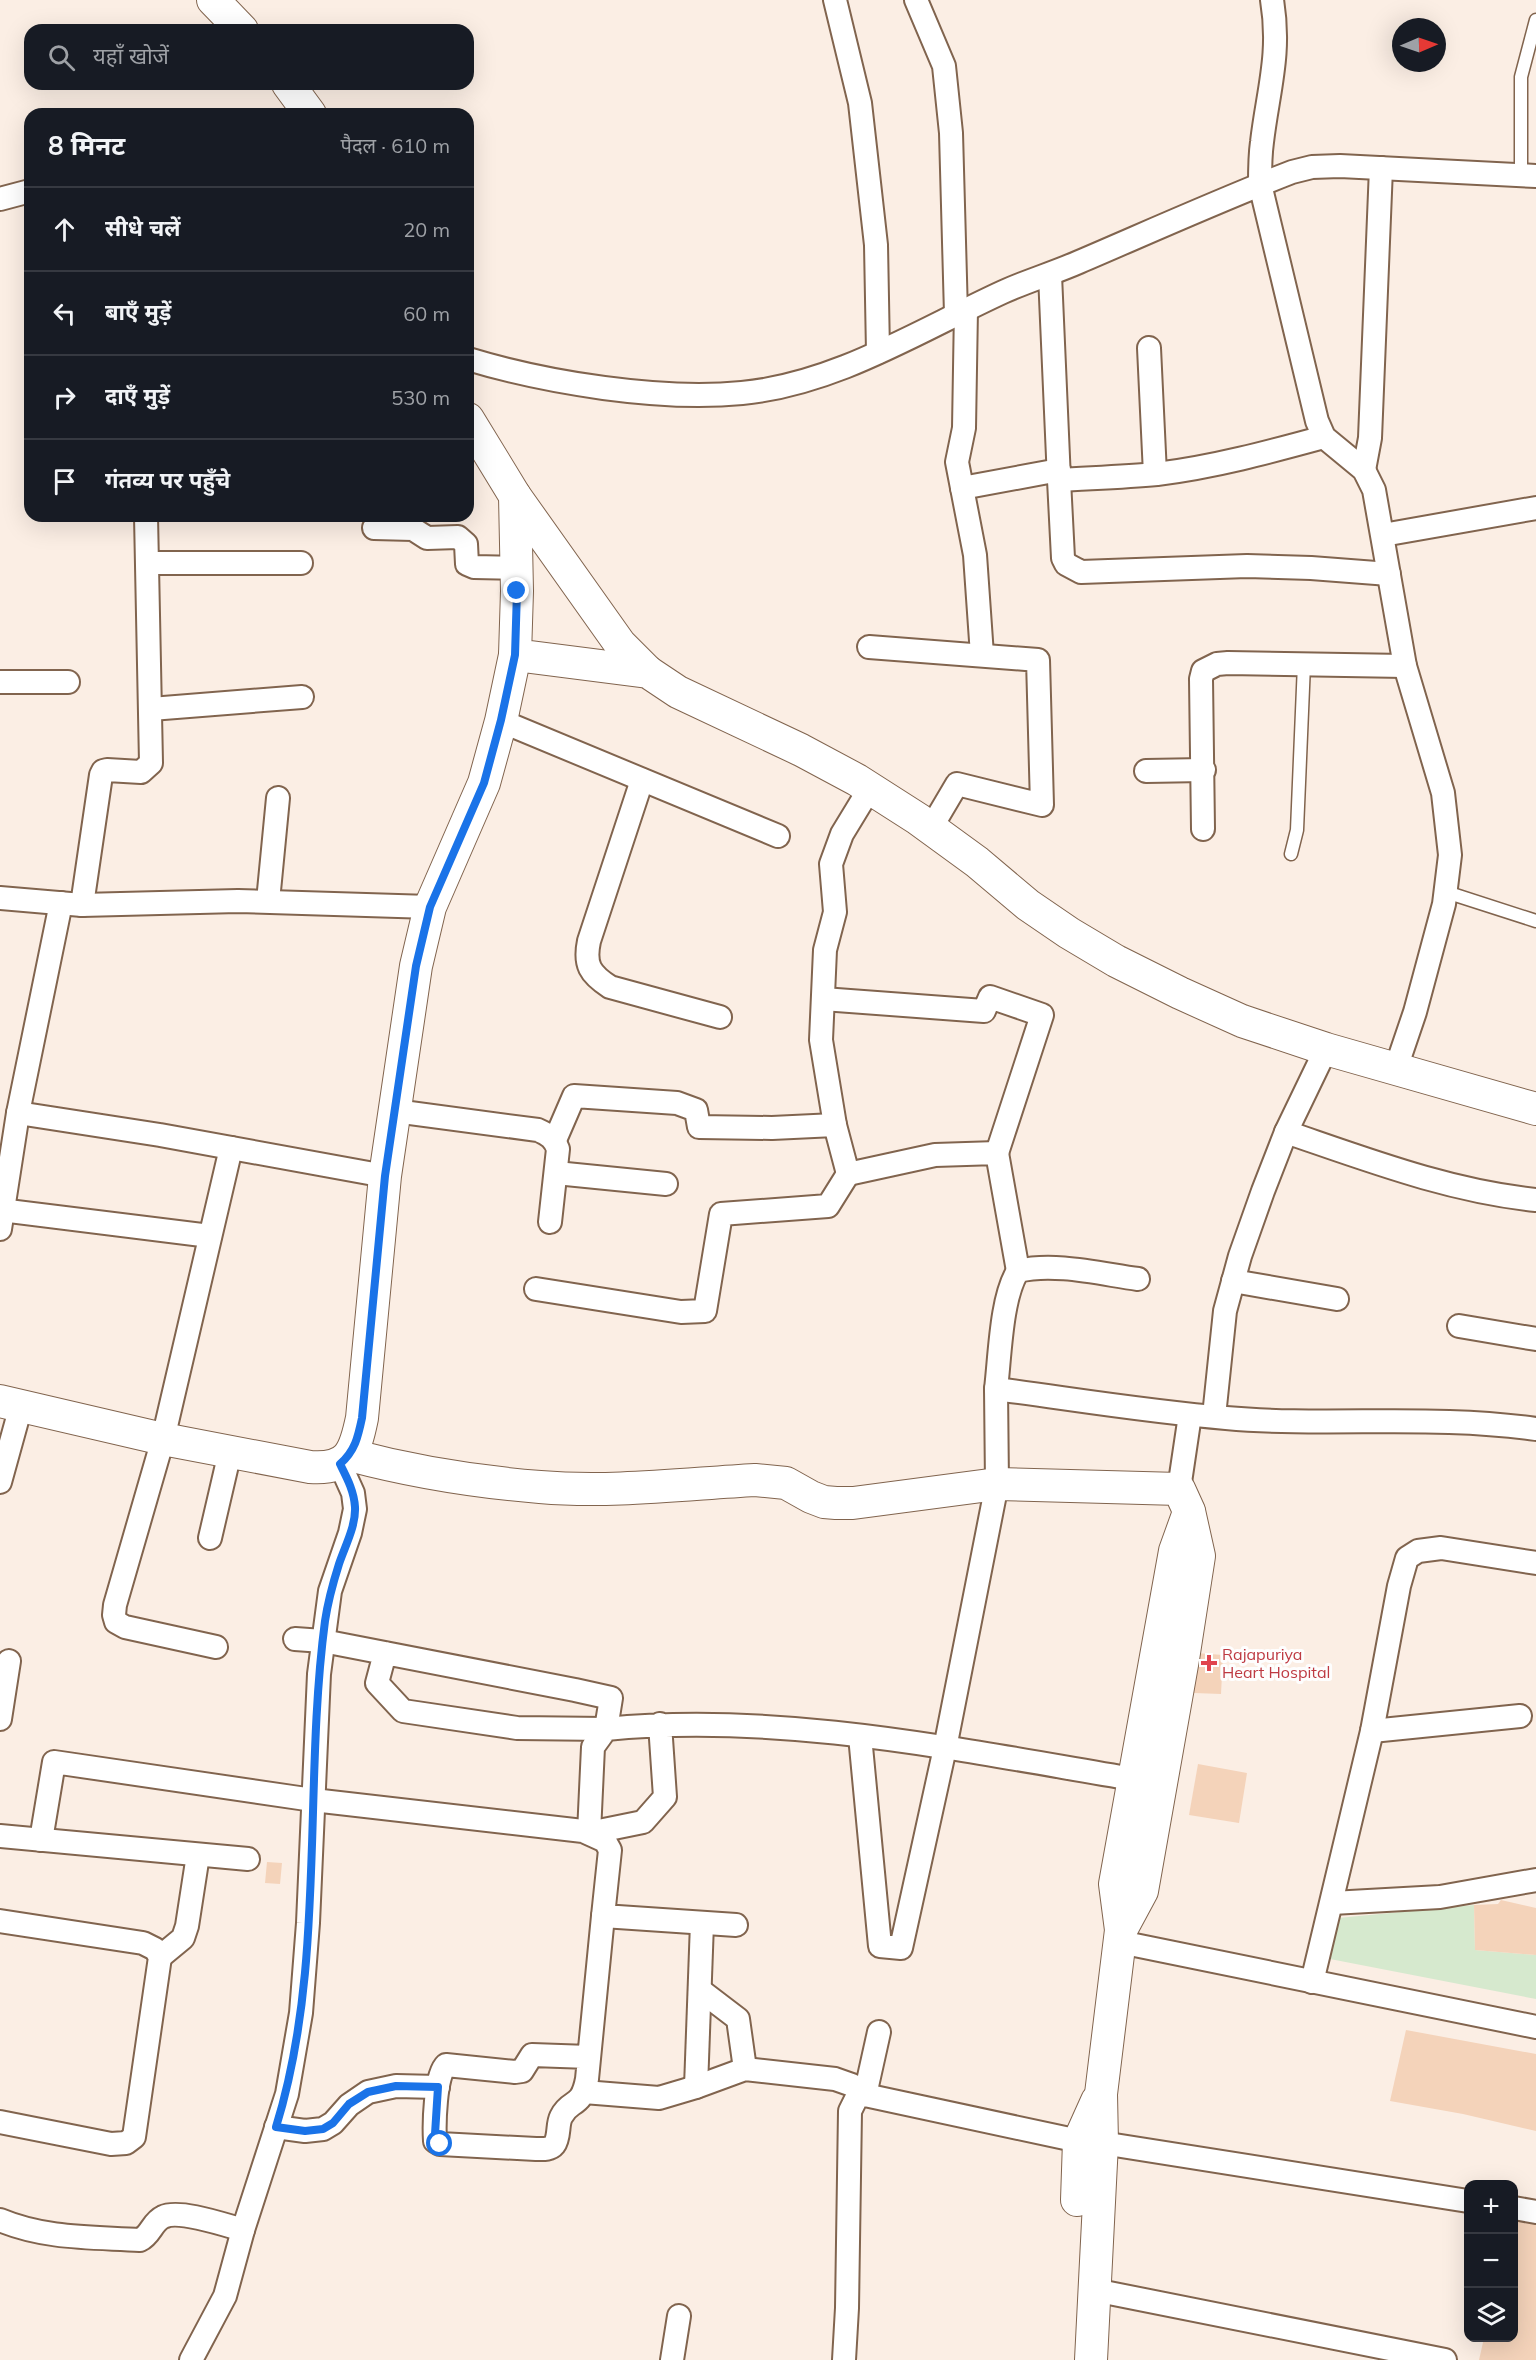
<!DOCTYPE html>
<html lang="hi">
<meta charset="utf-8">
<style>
:root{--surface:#171b24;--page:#20242c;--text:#f1f3f6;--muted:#9ea1a6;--line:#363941}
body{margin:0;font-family:Mulish,"Noto Sans Devanagari",sans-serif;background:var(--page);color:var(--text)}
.controls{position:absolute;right:18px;bottom:18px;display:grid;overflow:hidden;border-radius:12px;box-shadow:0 6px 24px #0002}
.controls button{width:54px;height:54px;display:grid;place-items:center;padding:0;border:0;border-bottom:2px solid var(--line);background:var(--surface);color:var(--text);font:30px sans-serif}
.compass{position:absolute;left:1392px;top:18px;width:54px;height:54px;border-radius:50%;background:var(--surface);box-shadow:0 6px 24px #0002;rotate:88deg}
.stop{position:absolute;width:18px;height:18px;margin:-14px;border:4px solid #1a73e8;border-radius:50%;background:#fff}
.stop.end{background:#1a73e8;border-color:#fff;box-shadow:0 2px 6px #0008}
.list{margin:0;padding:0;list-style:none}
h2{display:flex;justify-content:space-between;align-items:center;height:78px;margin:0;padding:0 24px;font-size:26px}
h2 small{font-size:20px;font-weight:400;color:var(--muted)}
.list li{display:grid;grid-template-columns:39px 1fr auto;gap:18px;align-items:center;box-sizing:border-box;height:84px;padding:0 24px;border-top:2px solid var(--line)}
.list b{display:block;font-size:22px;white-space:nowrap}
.list em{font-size:20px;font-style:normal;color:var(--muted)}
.icon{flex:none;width:33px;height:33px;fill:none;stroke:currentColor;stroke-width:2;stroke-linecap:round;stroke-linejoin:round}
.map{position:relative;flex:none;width:1536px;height:2360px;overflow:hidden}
.search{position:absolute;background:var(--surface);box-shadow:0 6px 24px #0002;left:24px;top:24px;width:450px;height:66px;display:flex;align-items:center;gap:15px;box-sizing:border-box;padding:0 21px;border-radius:18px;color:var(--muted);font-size:22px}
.panel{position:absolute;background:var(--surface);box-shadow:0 6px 24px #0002;left:24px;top:108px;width:450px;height:414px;border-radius:18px}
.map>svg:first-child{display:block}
.green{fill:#d6e9ce}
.building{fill:#f4d3ba}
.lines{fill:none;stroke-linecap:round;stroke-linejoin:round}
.lane-casing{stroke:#81644e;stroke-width:15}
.street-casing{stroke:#81644e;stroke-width:26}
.secondary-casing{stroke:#81644e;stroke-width:34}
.lane{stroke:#fff;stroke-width:12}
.street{stroke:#fff;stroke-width:22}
.secondary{stroke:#fff;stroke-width:32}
.route{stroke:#1a73e8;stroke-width:8}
.health-dot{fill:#e0444e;stroke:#fefefe;stroke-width:2}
.labels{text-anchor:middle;stroke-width:6;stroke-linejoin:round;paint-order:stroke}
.health-label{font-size:16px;fill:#be3a42;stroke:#fefefe;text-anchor:start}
</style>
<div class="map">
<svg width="1536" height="2360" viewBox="0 0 1536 2360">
<rect width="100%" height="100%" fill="#fbeee4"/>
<!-- green -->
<polygon class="green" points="1474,1905 1475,1950 1536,1955 1536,1999 1330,1959 1338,1918"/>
<!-- building -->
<g class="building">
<polygon points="1196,1653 1223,1655 1221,1694 1194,1693"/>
<polygon points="1198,1764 1247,1773 1239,1823 1189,1815"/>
<polygon points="267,1862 282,1863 280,1884 265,1883"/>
<polygon points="1501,1900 1536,1908 1536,1955 1475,1950 1474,1905 1498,1904"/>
<polygon points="1406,2030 1536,2054 1536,2131 1463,2114 1390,2101"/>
<polygon points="1514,2214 1536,2217 1536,2360 1479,2360 1484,2338 1514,2338"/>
</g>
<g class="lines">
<!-- lane casing -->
<g class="lane-casing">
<g id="lane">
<polyline points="1521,174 1521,77 1536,20"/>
<polyline points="1291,854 1297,830 1304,664"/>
<polyline points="1446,892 1536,921"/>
</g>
</g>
<!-- street casing -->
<g class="street-casing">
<g id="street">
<polyline points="835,0 860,103 876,245 878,352"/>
<polyline points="916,0 944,66 951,133 956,314"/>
<path d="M1272,0c9,54 -4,91 -10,142 -2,14 -2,28 -2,42l57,237 7,16 40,33 10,20 31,176 38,127 7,62 -6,49 -29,108 -19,56"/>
<polyline points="0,199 30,191"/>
<path d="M1050,275l9,205c33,-2 66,-3 98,-6 57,-7 112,-22 167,-37"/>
<polyline points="966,309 964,428 957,462 975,555 982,655"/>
<polyline points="1149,348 1155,474"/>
<path d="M468,359c79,24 192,42 274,34 94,-9 176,-62 261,-101 24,-11 51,-19 76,-30 70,-30 141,-62 213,-90l20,-5 28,-1 196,10"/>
<polyline points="1364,470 1370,438 1381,168"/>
<polyline points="1059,480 1063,558 1066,564 1081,572 1247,566 1311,568 1389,574"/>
<polyline points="962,488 1059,470"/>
<polyline points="374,528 413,529 427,538 458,537 466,544 467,564 474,567 516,568"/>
<polyline points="1383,535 1536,508"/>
<polyline points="148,563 301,563"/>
<polyline points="869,647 1038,660 1042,805 957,784 931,828"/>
<polyline points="0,682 68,682"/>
<polyline points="151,709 302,697"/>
<polyline points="501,721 778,836"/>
<polyline points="1146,771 1204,770"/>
<path d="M642,780l-53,161c-5,24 1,33 21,46l110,30"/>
<polyline points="870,788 842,834 831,864 835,912 825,950 821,1040 835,1125 848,1174 935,1155 997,1153 1018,1271"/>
<polyline points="1203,829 1201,679 1203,671 1217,664 1228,663 1405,666"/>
<polyline points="0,898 82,905 238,901 430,907"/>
<polyline points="268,901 278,798"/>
<polyline points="82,905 101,775 103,771 107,770 141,772 151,763 146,516"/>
<polyline points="823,999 984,1011 990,997 1042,1015 997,1153"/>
<path d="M395,1111l143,19c11,5 16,8 20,19l-8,73"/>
<polyline points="18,1113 160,1135 385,1176"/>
<path d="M1286,1132c82,28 163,59 250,68"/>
<polyline points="555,1140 574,1096 677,1103 696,1110 699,1127 772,1128 835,1125"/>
<polyline points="556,1173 666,1184"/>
<polyline points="0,1210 210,1236"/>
<polyline points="0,1229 18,1113 61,903"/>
<polyline points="1233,1281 1337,1299"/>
<polyline points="536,1289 681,1312 705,1311 721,1214 828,1206 848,1174"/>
<polyline points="1459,1326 1536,1339"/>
<path d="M996,1389c4,-33 5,-92 22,-118 36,-9 83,3 120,8"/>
<polyline points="1214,1416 1225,1311 1240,1256 1263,1191 1286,1132 1326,1049"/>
<polyline points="0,1482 21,1406"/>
<polyline points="1179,1489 1190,1415"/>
<polyline points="210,1538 230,1452"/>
<polyline points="295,1639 323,1641 575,1690 611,1698 606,1729 517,1728 403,1711 377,1683 385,1653"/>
<polyline points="216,1647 125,1627 116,1622 114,1615 115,1605 163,1439 231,1148"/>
<polyline points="0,1719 9,1661"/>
<path d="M660,1724l5,73 -22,25 -54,11 4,-86 13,-18c177,-17 353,21 527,50"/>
<polyline points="1372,1731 1520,1716"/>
<path d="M860,1736l20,210 21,2 44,-200 52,-264 -1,-95c76,10 153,23 230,29 103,9 207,-4 310,11"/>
<polyline points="0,1836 248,1859"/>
<polyline points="41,1840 54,1762 313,1800 583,1831 605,1841 610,1850 603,1916 736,1925"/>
<polyline points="1332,1903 1440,1897 1536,1880"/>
<polyline points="0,1921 143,1943 155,1949 160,1957 134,2137 126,2143 111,2144 0,2122"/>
<polyline points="1120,1942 1536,2027"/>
<polyline points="160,1957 183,1938 187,1926 198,1855"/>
<polyline points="1312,1982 1372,1731 1399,1586 1407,1558 1418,1551 1441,1548 1536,1563"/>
<polyline points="700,1990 738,2019 745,2069"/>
<path d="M589,2057l-57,-2 -10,16 -7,1 -69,-7c-11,10 -12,60 -11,76l5,3 96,5c6,0 14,1 18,-4 6,-8 3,-20 7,-28 9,-19 20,-7 26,-38l16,-163"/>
<polyline points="696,2087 702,1923"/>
<polyline points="584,2092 659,2098 696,2087 745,2069 835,2079 852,2085 865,2095 1079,2141 1102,2143 1468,2201"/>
<polyline points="865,2095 879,2032"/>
<polyline points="276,2127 305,2131 323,2129 333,2123 349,2105 368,2092 396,2086 438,2087"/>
<polyline points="1514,2208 1536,2212"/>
<path d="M0,2220c45,19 92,17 140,20 11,-5 12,-18 23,-23 16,-8 62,8 80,13"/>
<polyline points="1094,2290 1445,2360"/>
<polyline points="191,2360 225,2296 243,2230 287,2094 301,2013 308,1923 319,1674 330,1591 350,1533 355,1509 353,1493 340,1464"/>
<polyline points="672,2360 679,2316"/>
<polyline points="844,2360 847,2308 850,2111 857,2097 865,2095"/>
</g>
</g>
<!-- secondary casing -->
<g class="secondary-casing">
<g id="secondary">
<polyline points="213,0 242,30"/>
<polyline points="288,84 310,114"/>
<polyline points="468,419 515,496 517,591 515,655 648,672 678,692 801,750 857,780 918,819 977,862 1028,905 1069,933 1116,961 1180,993 1242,1021 1326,1049 1536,1109"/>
<polyline points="515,496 620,644 648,672"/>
<path d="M0,1401l163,38 147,28c39,3 45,-15 52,-49l23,-242 31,-210 14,-59 54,-124 17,-62 14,-66"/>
<path d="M350,1455c60,16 128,27 190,32 71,6 144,-3 215,-7l31,3 25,14 13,5 12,1h17l144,-19 182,5 10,22 10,45 -16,103 -41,232 -21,39"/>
<polyline points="1077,2200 1079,2141 1097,2101"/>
<polyline points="1091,2360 1102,2143 1101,2094 1121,1930 1115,1884 1175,1551 1189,1512"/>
</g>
</g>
<!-- lane -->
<use href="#lane" class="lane"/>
<!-- street -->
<use href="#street" class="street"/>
<!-- secondary -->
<use href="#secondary" class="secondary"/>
</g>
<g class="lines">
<!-- route -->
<path class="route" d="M440,2144l-5,-3v-7l3,-47 -42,-1 -28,6 -19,12 -16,19 -10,6 -18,2 -29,-4c50,-161 27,-340 49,-506 3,-20 8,-38 14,-57 6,-18 17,-38 16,-57 -1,-16 -8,-29 -15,-43 15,-13 18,-27 22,-46l23,-242 31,-210 14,-59 54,-124 17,-63 14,-65 2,-64"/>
</g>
<!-- markers -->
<path class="health-dot" d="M1206 1654h6v6h6v6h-6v6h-6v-6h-6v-6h6z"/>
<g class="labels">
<!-- health labels -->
<g class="health-label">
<text x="1222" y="1660">Rajapuriya<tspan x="1222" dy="18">Heart Hospital</tspan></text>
</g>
</g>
</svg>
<div class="controls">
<button>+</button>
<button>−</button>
<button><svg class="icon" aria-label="layers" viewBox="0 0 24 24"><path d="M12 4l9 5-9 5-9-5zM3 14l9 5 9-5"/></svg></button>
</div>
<svg class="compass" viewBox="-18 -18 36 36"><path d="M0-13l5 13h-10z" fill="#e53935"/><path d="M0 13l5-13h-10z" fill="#9ea1a6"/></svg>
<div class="stop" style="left:440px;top:2144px"></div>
<div class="stop end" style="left:517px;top:591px"></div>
<div class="search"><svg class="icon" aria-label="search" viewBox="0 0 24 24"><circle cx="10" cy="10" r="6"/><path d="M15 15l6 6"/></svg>यहाँ खोजें</div>
<section class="panel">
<h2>8 मिनट<small>पैदल · 610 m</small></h2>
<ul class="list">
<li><svg class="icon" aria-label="ahead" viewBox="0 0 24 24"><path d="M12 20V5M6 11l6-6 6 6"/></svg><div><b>सीधे चलें</b></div><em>20 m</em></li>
<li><svg class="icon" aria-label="left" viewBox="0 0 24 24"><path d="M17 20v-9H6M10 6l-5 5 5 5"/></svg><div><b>बाएँ मुड़ें</b></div><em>60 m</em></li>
<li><svg class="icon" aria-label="right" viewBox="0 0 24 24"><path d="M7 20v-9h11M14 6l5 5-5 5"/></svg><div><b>दाएँ मुड़ें</b></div><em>530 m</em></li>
<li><svg class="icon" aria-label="arrive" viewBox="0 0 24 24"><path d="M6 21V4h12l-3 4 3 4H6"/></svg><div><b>गंतव्य पर पहुँचे</b></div></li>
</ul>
</section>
</div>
